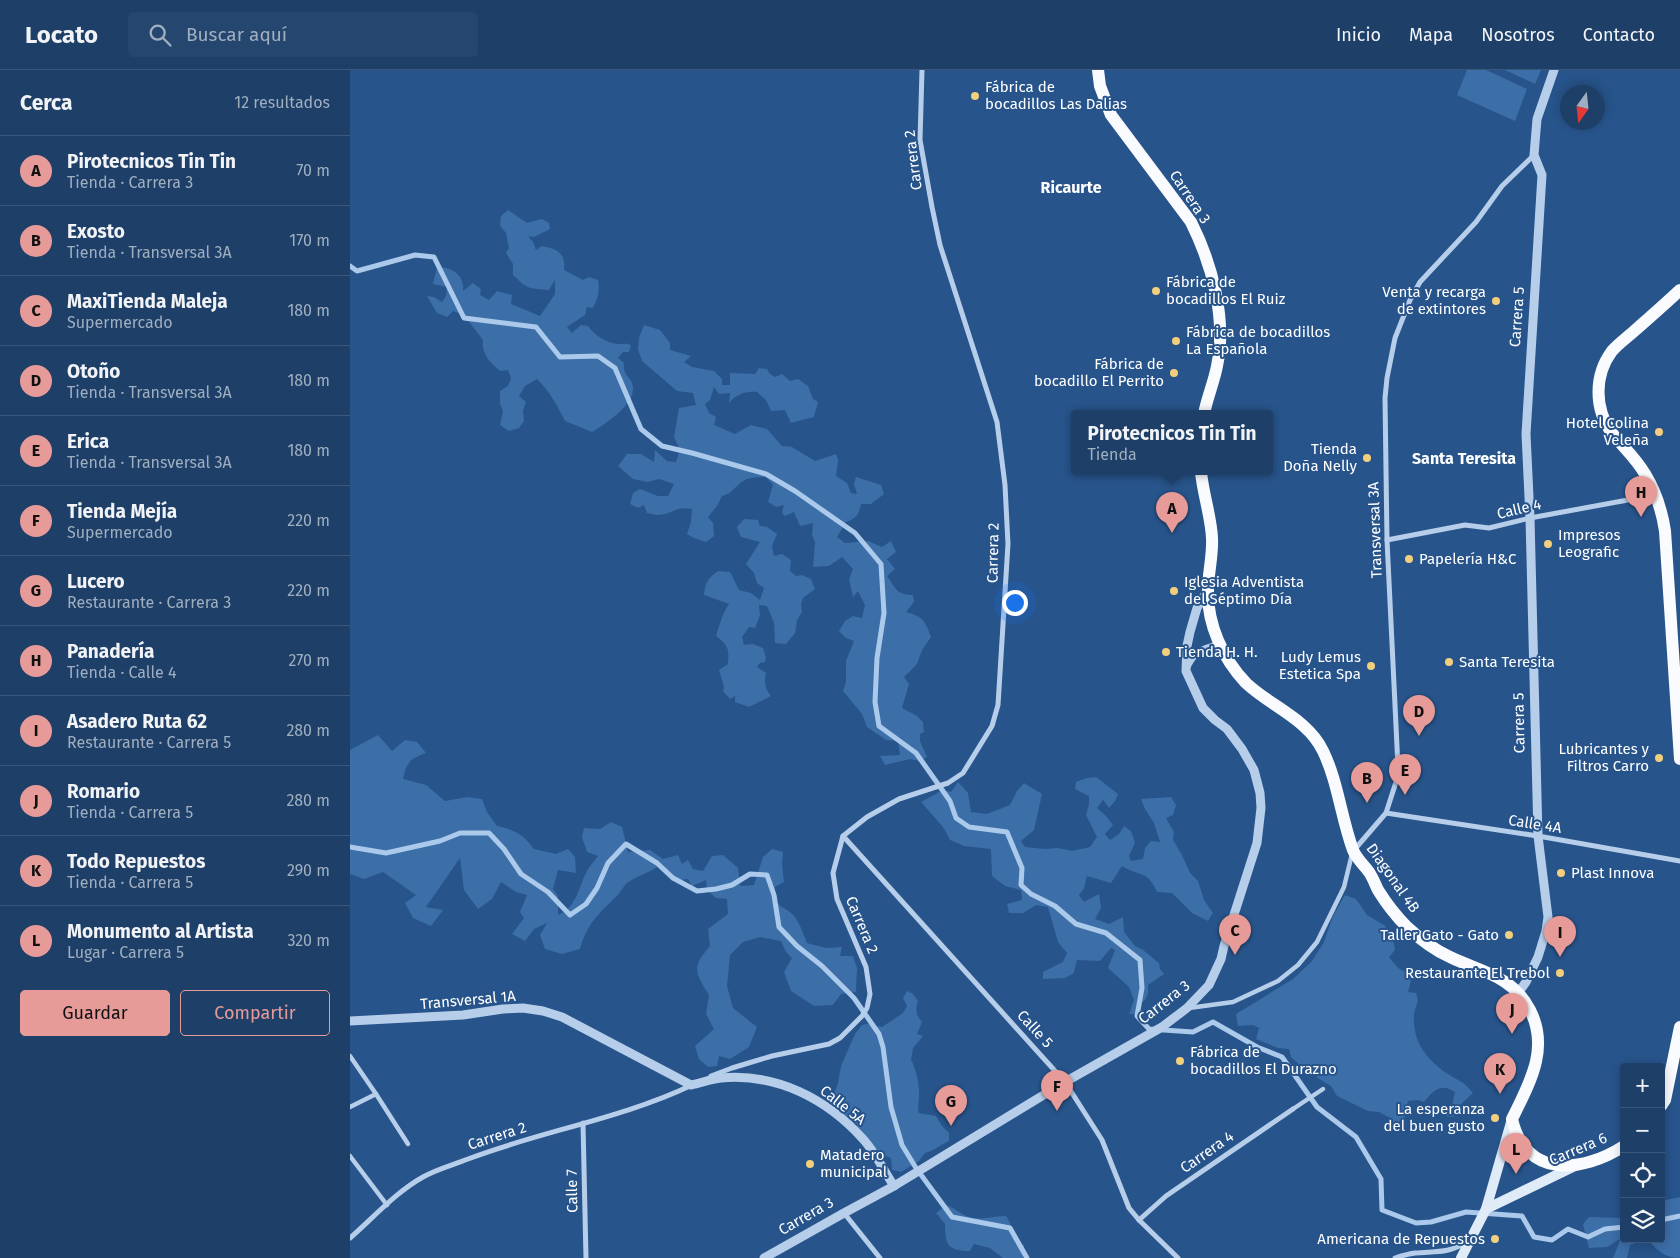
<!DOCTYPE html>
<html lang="es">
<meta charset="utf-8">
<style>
:root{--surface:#1d3f68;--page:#25466e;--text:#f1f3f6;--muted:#a0afc0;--line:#3b587c;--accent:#e69b98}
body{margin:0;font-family:"Fira Sans",sans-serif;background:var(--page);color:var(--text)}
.controls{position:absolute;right:15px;bottom:15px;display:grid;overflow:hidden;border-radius:5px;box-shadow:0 2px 12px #0003}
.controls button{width:45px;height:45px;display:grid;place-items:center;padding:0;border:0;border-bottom:1px solid var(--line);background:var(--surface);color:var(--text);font:25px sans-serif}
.compass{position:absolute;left:1210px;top:15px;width:45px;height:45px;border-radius:50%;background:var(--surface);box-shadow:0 2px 12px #0003;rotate:195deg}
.you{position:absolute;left:664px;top:532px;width:18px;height:18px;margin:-12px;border:4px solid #fff;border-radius:50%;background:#1a73e8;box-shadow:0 0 0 8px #1a73e833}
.badge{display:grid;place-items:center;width:32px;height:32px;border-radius:50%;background:var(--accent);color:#111;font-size:16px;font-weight:700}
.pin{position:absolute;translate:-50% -41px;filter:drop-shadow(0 1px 2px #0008)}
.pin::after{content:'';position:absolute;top:26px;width:18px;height:15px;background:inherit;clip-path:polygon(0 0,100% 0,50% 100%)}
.popup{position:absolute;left:721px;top:340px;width:202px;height:65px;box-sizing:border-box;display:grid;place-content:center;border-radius:5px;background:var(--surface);filter:drop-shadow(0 1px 4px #0005);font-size:16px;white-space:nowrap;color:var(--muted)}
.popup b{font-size:19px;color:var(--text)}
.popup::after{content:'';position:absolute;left:50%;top:100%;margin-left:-10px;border:10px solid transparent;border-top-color:var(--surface)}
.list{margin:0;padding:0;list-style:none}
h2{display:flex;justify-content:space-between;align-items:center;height:65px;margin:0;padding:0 20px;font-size:21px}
h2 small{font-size:16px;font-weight:400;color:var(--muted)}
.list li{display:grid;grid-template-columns:32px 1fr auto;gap:15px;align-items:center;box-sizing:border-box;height:70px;padding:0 20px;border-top:1px solid var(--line)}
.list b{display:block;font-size:19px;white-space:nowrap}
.list p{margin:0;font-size:16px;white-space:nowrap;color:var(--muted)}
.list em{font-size:16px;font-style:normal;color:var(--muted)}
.actions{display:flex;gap:10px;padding:15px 20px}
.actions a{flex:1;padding:11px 0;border:1px solid var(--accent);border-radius:5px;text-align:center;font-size:18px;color:var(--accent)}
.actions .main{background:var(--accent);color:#111}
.icon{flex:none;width:28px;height:28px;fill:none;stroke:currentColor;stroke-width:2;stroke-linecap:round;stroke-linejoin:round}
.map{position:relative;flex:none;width:1330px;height:1188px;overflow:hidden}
header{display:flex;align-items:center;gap:30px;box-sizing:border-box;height:70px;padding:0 25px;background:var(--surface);border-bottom:1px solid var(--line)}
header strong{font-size:24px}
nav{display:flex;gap:28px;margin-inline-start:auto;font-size:18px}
.search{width:350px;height:45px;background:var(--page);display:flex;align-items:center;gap:12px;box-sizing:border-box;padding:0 18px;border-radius:5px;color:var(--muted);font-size:19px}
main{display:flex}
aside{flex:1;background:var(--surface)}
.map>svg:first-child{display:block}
.green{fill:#3c6ea8}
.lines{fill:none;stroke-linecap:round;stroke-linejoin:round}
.stream{stroke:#abc9ea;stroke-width:5}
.pedestrian{stroke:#b6ceea;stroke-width:4.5}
.minor{stroke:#b6ceea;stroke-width:5}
.tertiary{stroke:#b6ceea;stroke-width:9}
.secondary{stroke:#e0ebf8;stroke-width:10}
.primary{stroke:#f9fbfe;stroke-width:12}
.poi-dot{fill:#f2cf7c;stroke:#27548b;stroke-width:2}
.labels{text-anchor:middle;stroke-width:4;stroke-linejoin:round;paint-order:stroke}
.poi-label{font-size:15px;fill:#fff;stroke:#27548b;text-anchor:start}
.street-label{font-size:15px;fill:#fff;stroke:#27548b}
.neighbourhood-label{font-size:16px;font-weight:bold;fill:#fff;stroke:#27548b}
</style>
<header>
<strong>Locato</strong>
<div class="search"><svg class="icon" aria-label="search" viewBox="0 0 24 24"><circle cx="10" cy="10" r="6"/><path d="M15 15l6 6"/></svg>Buscar aquí</div>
<nav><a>Inicio</a><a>Mapa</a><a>Nosotros</a><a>Contacto</a></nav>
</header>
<main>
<aside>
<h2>Cerca<small>12 resultados</small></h2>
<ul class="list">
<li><span class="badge">A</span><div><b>Pirotecnicos Tin Tin</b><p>Tienda · Carrera 3</p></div><em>70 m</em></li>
<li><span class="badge">B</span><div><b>Exosto</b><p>Tienda · Transversal 3A</p></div><em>170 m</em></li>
<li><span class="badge">C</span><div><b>MaxiTienda Maleja</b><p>Supermercado</p></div><em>180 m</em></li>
<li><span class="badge">D</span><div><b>Otoño</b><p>Tienda · Transversal 3A</p></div><em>180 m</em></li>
<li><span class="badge">E</span><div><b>Erica</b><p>Tienda · Transversal 3A</p></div><em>180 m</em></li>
<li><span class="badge">F</span><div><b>Tienda Mejía</b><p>Supermercado</p></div><em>220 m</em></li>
<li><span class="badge">G</span><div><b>Lucero</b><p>Restaurante · Carrera 3</p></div><em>220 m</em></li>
<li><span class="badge">H</span><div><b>Panadería</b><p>Tienda · Calle 4</p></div><em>270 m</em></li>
<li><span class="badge">I</span><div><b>Asadero Ruta 62</b><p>Restaurante · Carrera 5</p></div><em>280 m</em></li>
<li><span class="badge">J</span><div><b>Romario</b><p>Tienda · Carrera 5</p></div><em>280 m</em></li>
<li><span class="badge">K</span><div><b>Todo Repuestos</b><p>Tienda · Carrera 5</p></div><em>290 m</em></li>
<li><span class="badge">L</span><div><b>Monumento al Artista</b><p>Lugar · Carrera 5</p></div><em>320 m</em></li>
</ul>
<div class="actions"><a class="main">Guardar</a><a>Compartir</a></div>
</aside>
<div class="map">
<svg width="1330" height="1188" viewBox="0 0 1330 1188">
<rect width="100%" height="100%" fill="#27548b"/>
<!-- green -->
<g class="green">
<polygon points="1117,0 1136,0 1177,19 1165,51 1107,25"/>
<polygon points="1155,0 1191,0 1185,14"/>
<path d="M158,140l19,13 15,-4 7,4 1,6 -16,8 -6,-1 5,6 3,8 6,-4c15,3 24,7 22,24l19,10 6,-3 9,3c2,11 0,18 -5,28l-6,-1 -2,8 -18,12 5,6 9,-8 7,1c6,9 20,18 31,18 5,0 8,-1 12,1l-2,7h-6l-5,6 6,5c-1,15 8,13 9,24 2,18 -28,37 -41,45l-27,-11c-8,-16 -15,-29 -28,-42l-12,7 -6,10 7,6 -3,9 1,10 -5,7 -10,3 -9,-6 3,-14 -3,-7v-13l8,-5 3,-8 -3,-8 -8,1c-10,-9 -19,-17 -17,-31l-19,-25 -11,-4 -6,6 -10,-4 -10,-17 7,1 8,5 4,-6 1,-9 -14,-3 4,-17c15,0 28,8 26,24l10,-8 8,6 -1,6 9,5 8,-9 15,4 -1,9 29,12 15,-22v-14l-6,10c-20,-2 -21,0 -36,-15v-11l-7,-11 3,-5 -3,-15 -6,-7 1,-10z"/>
<path d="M294,255l16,5 10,13v7l21,6 -7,6 8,5 22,4 8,8v6h8v-12l25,1 4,-6 8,1 2,4 6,4 7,-3 8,7 8,-2 10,7 5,13 5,3 -4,15 -23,6 -6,-13 -14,1 -5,-11 -9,-8c-12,-1 -20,2 -28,11l1,-10 -11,1 -5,-7 -4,13 -5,4 4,9 7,4 -2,8 21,9 16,-9 16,4 15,17 10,1 23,14 21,-7 2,6 -2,16 11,7 4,10 6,1 -3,-10 2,-7 25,8 3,9 -13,10h-10c-2,10 -4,14 -15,18l-9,15 8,6 23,-2 14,6 9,-6 5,11 -9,7 8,10 -8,7c9,13 10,19 26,19l1,7 -8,10c18,5 19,9 25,25l-9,13 -5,14 -13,13 5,7 -7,24 15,8 6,6 1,10 -4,2v7l7,16 -7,4 -10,-2 -25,6 -5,-9 20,-1 -2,-14 -12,-1 -19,-13 -5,-13 -19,-23 3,-9v-21l8,-20 -8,-3 -7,-7 6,-10 8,-5 9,2 3,-13 -7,-14 -5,6 -4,-18 4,-10 -11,-12 -13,9 -16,1 2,-25 -3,-7 1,-12 -13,3 -6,-14 -9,4 -3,-3 2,-8 -8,2 -8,-5 5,-17 -7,-8c-6,0 -15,0 -21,3 -10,5 -11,13 -23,16l-5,10 -9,11 5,6 1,13 -8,6 -12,-4 -7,-4 4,-12 1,-13c-21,-4 -21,11 -45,4l-3,-8 -6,3 -8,-4 3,-11 7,-4 18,7h10l6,-12 -15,-5 -12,3 -14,-3 -15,-13 9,-12h14l13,8 1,-12 12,11 9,1 4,-12 -6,-13 5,-29 17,-3 -3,-12 -16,-2 -35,-30 -4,-12 1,-11z"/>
<path d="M394,449l14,1 2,6 7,1 10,7 -5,12 2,10 8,-2 9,6 -1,11 6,5 6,-1 9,4 4,10 -12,9 -2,6 1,8 -5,8 -2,13 -9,11 -11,-1 -1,-20 -7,-17 -8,-1 1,10 -5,13 -6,-1 -7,10 2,8 9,-1 10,4 3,10 -1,4 -5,1 -3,4 9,6c-2,9 -1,16 5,23l-22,11 -14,-5v-6l-5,3 -7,-8 1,-4 -5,-17 9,-6c1,-15 1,-18 -12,-28 4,-12 6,-22 13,-32l-25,-9c1,-12 4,-17 14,-24l12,1 9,18 12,3 9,7 4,-12 -7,-5 -3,-10 -8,-9 14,-22 -19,-5 -4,-10z"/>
<path d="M28,665l14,16 13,-11 12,2 9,11c-16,6 -19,8 -23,26l23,6 19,16 22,-4 15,2 5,13 10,14c18,4 26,8 37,23l22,5 12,-5 7,8 1,16 -18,-3 -5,19 5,7v19c19,-7 21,-30 30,-46 3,-4 7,-9 10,-13l-11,-4 -5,-15 2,-9 16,1 11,-7 11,5 6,25 22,-2 13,9 15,-4 4,9 6,-4 5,9 10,2 9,-15 11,-1 15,13 2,18 14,-1 9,-28 9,-8 11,3 -1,12 2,18 -9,5c0,24 7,16 19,29 6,7 9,18 13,27l19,5 16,-1 -2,9h13l4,12 -1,24 -15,2 -8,11 -19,1 -23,-15 -7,-19 8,-14 -6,-6 -5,-11 -21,-4 -17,5 -13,13 -3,31 6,22 24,19 -8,20 -19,12 -11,-3 -2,10 -9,1 -9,-8 -4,-13 19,-17 -8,-15 3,-19c-14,-23 -18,-27 1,-49l-2,-17 20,-15 -1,-15 -11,-1 -9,-8 -1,-10 -14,6 -4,-7 -16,2 -15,-14c-7,5 -26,12 -31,17 -3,3 -5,8 -9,12 -18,17 -30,28 -37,53l-18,5 -17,-5 -5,-14 7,-12 -13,6 -9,12 -13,-7 12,-16 -4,-6 7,-17 -11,-3 -15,-10 -9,17 -14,10 -14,-19 -4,-32 -34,49 17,3 -12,16 -18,-8 -8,-15 11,-8 -33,-23 -19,7 -14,-5v-124z"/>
<path d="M746,707l22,17 -3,7 -6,7 -6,-8 -6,8 9,8 7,9 -8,9 5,6 9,-6 5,-8 7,5 4,12 -6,13 2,5 12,-2 2,-11 6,-7 9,1 -6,-19 -9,-14 -4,-10 30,-2 5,8 -3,10 -7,3 8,14 -1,8 9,15 8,18 8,8 6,19 9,13 -5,8 -16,-8 -20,-20 -15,-1c-10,-23 -18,-15 -35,-26l-11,17 -24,-7 -3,12 -5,7 5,7 15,-8 2,14 -6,11 14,5 14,-7 1,15 11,14 8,4 16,13 1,6 4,5 -16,11c2,18 -9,15 -12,29h-7l5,-14 -5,-13 -21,-19 7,-18 -4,-2 -11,13 -23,-1 -3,13 -9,5 -22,1v-7l20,-10 4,-9 -9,-11 -10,-35 -12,-2 -13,8h-14l-2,-9 15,-4 -1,-10 -16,-4 -13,-10 -1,-27 -27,-3 -14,-6 -7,-13 -22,-25 22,-12 8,2 7,-10 10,11 3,19 16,2 23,-9 7,-14 7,-8 18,11 -8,36 -13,11 4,6 20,2 13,-1 14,3 18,-4 7,-10 -11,-22 3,-11v-8l-14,-7 1,-7 11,-4z"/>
<path d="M995,825l11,4 11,16 17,10 9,14 2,11 -6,7 9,11 6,3 6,-3 3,4 -5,20 8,1c4,11 -1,12 -2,22 -1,6 1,15 2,20 3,14 17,29 29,37 12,9 17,7 28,21l-16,15 -4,9 -7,-1 6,-9 3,-15c-15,-10 -22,-1 -31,10l-6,-2 -10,1 -3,16 -10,8 -3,-6 -13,-7 -11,-1 -31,-15 -6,-10 -13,-8 -7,-8 -7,-1 -13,-12 -2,-8 -11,-1 -22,-9 3,-11 -6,-3 -15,1 -2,-12 57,-35 19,-18 12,-19 9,-26z"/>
<path d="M557,921l6,3 5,7c-3,9 -2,14 4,21l-5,12 6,2 -10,12 -2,12c5,8 9,27 8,36 0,7 -2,10 0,17l17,3 6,10 7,7v8c-9,4 -15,10 -24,12l-6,8 -18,11 -9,-2 -1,-12 -18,-7 -18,-18 2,-9 -9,-2 -7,-7 -7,-21 4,-11 3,-17 14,-32 7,-9 5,-1 15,3 21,-14 4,-7 -4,-8z"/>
<path d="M1330,1127v61c-16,0 -23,-8 -33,-19l-17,6 -3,13h-14l8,-20 -14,9 -18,1 -6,-24 6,-7 35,1v21h37v-38z"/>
<path d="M596,1135c7,2 12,7 18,10 13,7 29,1 42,1l4,7 5,20 9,2 -1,13h-20l-13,-10 -16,-4 -4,7c-22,0 -25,-6 -25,-27l-9,-11z"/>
</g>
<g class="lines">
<!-- stream -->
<g class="stream">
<polyline points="0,196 7,201 65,185 84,187 114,248 186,257 210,287 248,286 265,298 291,359 312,376 342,383 416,404 445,421 505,463 531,494 534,543 527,588 525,632 529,656 566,683 600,731 606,748 619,757 657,762 672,798 671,815 681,824 705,836 726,854 756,863 790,890 792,918 787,946 799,959 843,962 863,952 907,977 932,987 967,1037 1006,1067 1031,1109 1032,1140 1066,1153 1081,1152 1116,1142 1172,1146 1184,1167 1202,1170 1218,1159 1238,1167 1255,1159 1274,1157"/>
<polyline points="0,777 36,783 90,771 110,763 139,763 154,779 171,804 198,822 220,845 236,834 247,818 258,793 276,774 307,793 323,808 347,821 366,819 382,815 400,804 417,805 424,825 429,857 447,876 472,896 504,928 529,964 533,977 541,1037 552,1075 566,1098 602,1147 660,1158 677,1188"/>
<polyline points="1311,1150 1330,1146"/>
</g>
<!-- pedestrian -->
<g class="pedestrian">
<polyline points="839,938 883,932 928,911 948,895 967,872 994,817 1002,784"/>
<polyline points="0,986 26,1024 0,1037"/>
<polyline points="26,1024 58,1074"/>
<polyline points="943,1039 973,1019"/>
<polyline points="0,1086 37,1135"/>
</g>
<!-- minor -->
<g class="minor">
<polyline points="1037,470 1115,455 1139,458 1180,448 1305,425"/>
<path d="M838,597c9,-16 13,-20 31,-23"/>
<polyline points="1036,743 1188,766 1330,791"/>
<polyline points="493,766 715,1012 752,1070 779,1138 789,1150 828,1188"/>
<polyline points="1005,779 1036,743 1046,712 1048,697 1037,470 1035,328 1037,308 1045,268 1060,230 1070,212 1126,152 1152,116 1184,85"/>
<polyline points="361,1006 382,998 422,986 479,974 490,968 512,946 517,938 520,924 516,897 487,829 483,803 493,766 517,747 549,729 598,713 613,703 642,656 648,635 658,474 655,415 647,352 590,175 582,137 570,70 572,0"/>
<polyline points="233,1053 236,1188"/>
<polyline points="494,1143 530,1188"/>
<polyline points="789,1150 816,1126 943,1039"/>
<path d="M0,1168c23,-20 46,-46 73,-61 14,-8 30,-12 45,-18 73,-28 153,-40 224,-74"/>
<path d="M1045,1188c6,-2 13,-4 20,-5 19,-2 34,1 51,-11"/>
</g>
<!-- tertiary -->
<g class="tertiary">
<polyline points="1168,923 1176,912 1188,887 1196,861 1198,847 1188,766 1180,448 1176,364 1192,105 1184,85 1187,49 1204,0"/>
<path d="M0,951l113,-6 40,-6 20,-1 20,3 19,6 129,68c10,-2 20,-6 30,-7 55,-5 105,20 142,61 12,13 21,32 31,47"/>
<polyline points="414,1188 494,1143 544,1116 715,1012 812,957 837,938 859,915 871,889 874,876 907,773 911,738 910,723 904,700 892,679 877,659 865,650 853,638 836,601 837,576 840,562 847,538 858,519"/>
</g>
<!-- secondary -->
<g class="secondary">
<polyline points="1136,1139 1225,1096"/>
<polyline points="1111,1188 1136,1139 1162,1049"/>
</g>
<!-- primary -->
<g class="primary">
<path d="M748,0l2,16 11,29 80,107c21,42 36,97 26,144 -3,16 -10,32 -13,48"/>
<path d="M1330,220c-16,15 -32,29 -48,43 -7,6 -14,11 -20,18 -18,24 -18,58 0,82 11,14 24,25 33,41 11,18 17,37 20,57l15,228"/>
<path d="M851,402c2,22 10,44 11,66 1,18 -4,35 -4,52 -1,34 15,69 38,93 24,23 62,36 77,68 15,31 18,66 30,99 3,8 11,15 16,22 4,6 6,12 9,18 8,13 18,26 29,37 13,12 27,23 43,30 31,15 62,18 80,53 20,39 -1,74 -18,109 14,60 70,54 112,27"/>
<polyline points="1311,1036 1315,1030 1330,957"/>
</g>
</g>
<!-- markers -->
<g class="poi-dot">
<circle cx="625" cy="26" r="5"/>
<circle cx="806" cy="221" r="5"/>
<circle cx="1146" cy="231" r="5"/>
<circle cx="826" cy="271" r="5"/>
<circle cx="824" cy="303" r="5"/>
<circle cx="1309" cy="362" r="5"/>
<circle cx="1017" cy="388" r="5"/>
<circle cx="1198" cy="474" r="5"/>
<circle cx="1059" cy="489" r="5"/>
<circle cx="824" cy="521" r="5"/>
<circle cx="816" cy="582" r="5"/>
<circle cx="1099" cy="592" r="5"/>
<circle cx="1021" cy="596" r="5"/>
<circle cx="1309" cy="688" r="5"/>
<circle cx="1211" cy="803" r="5"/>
<circle cx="1159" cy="865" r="5"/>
<circle cx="1210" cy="903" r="5"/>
<circle cx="830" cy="991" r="5"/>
<circle cx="1145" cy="1048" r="5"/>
<circle cx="460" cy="1094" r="5"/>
<circle cx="1145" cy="1169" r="5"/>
</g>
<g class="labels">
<!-- poi labels -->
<g class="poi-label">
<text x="635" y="22">Fábrica de<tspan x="635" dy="17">bocadillos Las Dalias</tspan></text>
<text x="816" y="217">Fábrica de<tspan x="816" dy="17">bocadillos El Ruiz</tspan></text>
<text x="1136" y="227" text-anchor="end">Venta y recarga<tspan x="1136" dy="17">de extintores</tspan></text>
<text x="836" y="267">Fábrica de bocadillos<tspan x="836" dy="17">La Española</tspan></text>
<text x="814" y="299" text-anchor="end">Fábrica de<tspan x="814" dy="17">bocadillo El Perrito</tspan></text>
<text x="1299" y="358" text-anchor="end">Hotel Colina<tspan x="1299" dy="17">Veleña</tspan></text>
<text x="1007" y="384" text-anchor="end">Tienda<tspan x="1007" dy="17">Doña Nelly</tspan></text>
<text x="1208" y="470">Impresos<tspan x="1208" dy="17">Leografic</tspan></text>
<text x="1069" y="494">Papelería H&amp;C</text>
<text x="834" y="517">Iglesia Adventista<tspan x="834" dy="17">del Séptimo Día</tspan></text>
<text x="826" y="587">Tienda H. H.</text>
<text x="1011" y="592" text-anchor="end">Ludy Lemus<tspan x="1011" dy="17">Estetica Spa</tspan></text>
<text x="1109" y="597">Santa Teresita</text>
<text x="1299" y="684" text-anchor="end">Lubricantes y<tspan x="1299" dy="17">Filtros Carro</tspan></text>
<text x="1221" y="808">Plast Innova</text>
<text x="1149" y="870" text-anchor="end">Taller Gato - Gato</text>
<text x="1200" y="908" text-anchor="end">Restaurante El Trebol</text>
<text x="840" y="987">Fábrica de<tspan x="840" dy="17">bocadillos El Durazno</tspan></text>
<text x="1135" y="1044" text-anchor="end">La esperanza<tspan x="1135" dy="17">del buen gusto</tspan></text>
<text x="470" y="1090">Matadero<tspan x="470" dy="17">municipal</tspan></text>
<text x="1135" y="1174" text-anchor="end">Americana de Repuestos</text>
</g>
<!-- street labels -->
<g class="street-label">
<text transform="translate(563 90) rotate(-97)" y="5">Carrera 2</text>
<text transform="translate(840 127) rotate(56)" y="5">Carrera 3</text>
<text transform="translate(1167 247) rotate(-86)" y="5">Carrera 5</text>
<text transform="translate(1169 439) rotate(-13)" y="5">Calle 4</text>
<text transform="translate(1025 460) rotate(-92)" y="5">Transversal 3A</text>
<text transform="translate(643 483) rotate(-89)" y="5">Carrera 2</text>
<text transform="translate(1169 653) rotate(-91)" y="5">Carrera 5</text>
<text transform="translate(1185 754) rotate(9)" y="5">Calle 4A</text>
<text transform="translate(1043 808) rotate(55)" y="5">Diagonal 4B</text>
<text transform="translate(512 855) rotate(67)" y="5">Carrera 2</text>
<text transform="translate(118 930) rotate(-5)" y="5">Transversal 1A</text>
<text transform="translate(814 932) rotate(-38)" y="5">Carrera 3</text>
<text transform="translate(685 959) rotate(48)" y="5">Calle 5</text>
<text transform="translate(493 1035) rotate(38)" y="5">Calle 5A</text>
<text transform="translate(147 1066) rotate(-18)" y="5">Carrera 2</text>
<text transform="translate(1228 1079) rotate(-23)" y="5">Carrera 6</text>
<text transform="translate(857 1082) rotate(-35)" y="5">Carrera 4</text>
<text transform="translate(222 1121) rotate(-91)" y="5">Calle 7</text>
<text transform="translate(456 1146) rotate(-30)" y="5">Carrera 3</text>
</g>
<!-- neighbourhood labels -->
<g class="neighbourhood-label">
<text x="721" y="123">Ricaurte</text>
<text x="1114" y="394">Santa Teresita</text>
</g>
</g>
</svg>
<div class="controls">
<button>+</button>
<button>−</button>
<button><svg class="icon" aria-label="locate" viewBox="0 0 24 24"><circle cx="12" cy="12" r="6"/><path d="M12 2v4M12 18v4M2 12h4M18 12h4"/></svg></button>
<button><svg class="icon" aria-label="layers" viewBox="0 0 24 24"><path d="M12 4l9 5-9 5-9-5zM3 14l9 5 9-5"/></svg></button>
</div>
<svg class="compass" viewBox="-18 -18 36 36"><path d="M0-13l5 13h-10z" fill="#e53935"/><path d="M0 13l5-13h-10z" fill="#a0afc0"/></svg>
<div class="you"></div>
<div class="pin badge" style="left:822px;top:463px">A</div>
<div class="popup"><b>Pirotecnicos Tin Tin</b>Tienda</div>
<div class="pin badge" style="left:1017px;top:733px">B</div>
<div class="pin badge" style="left:885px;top:885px">C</div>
<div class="pin badge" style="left:1069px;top:666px">D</div>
<div class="pin badge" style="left:1055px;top:725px">E</div>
<div class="pin badge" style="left:707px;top:1041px">F</div>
<div class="pin badge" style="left:601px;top:1056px">G</div>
<div class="pin badge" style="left:1291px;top:447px">H</div>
<div class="pin badge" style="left:1210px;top:887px">I</div>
<div class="pin badge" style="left:1162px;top:964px">J</div>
<div class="pin badge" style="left:1150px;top:1024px">K</div>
<div class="pin badge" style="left:1166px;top:1104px">L</div>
</div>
</main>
